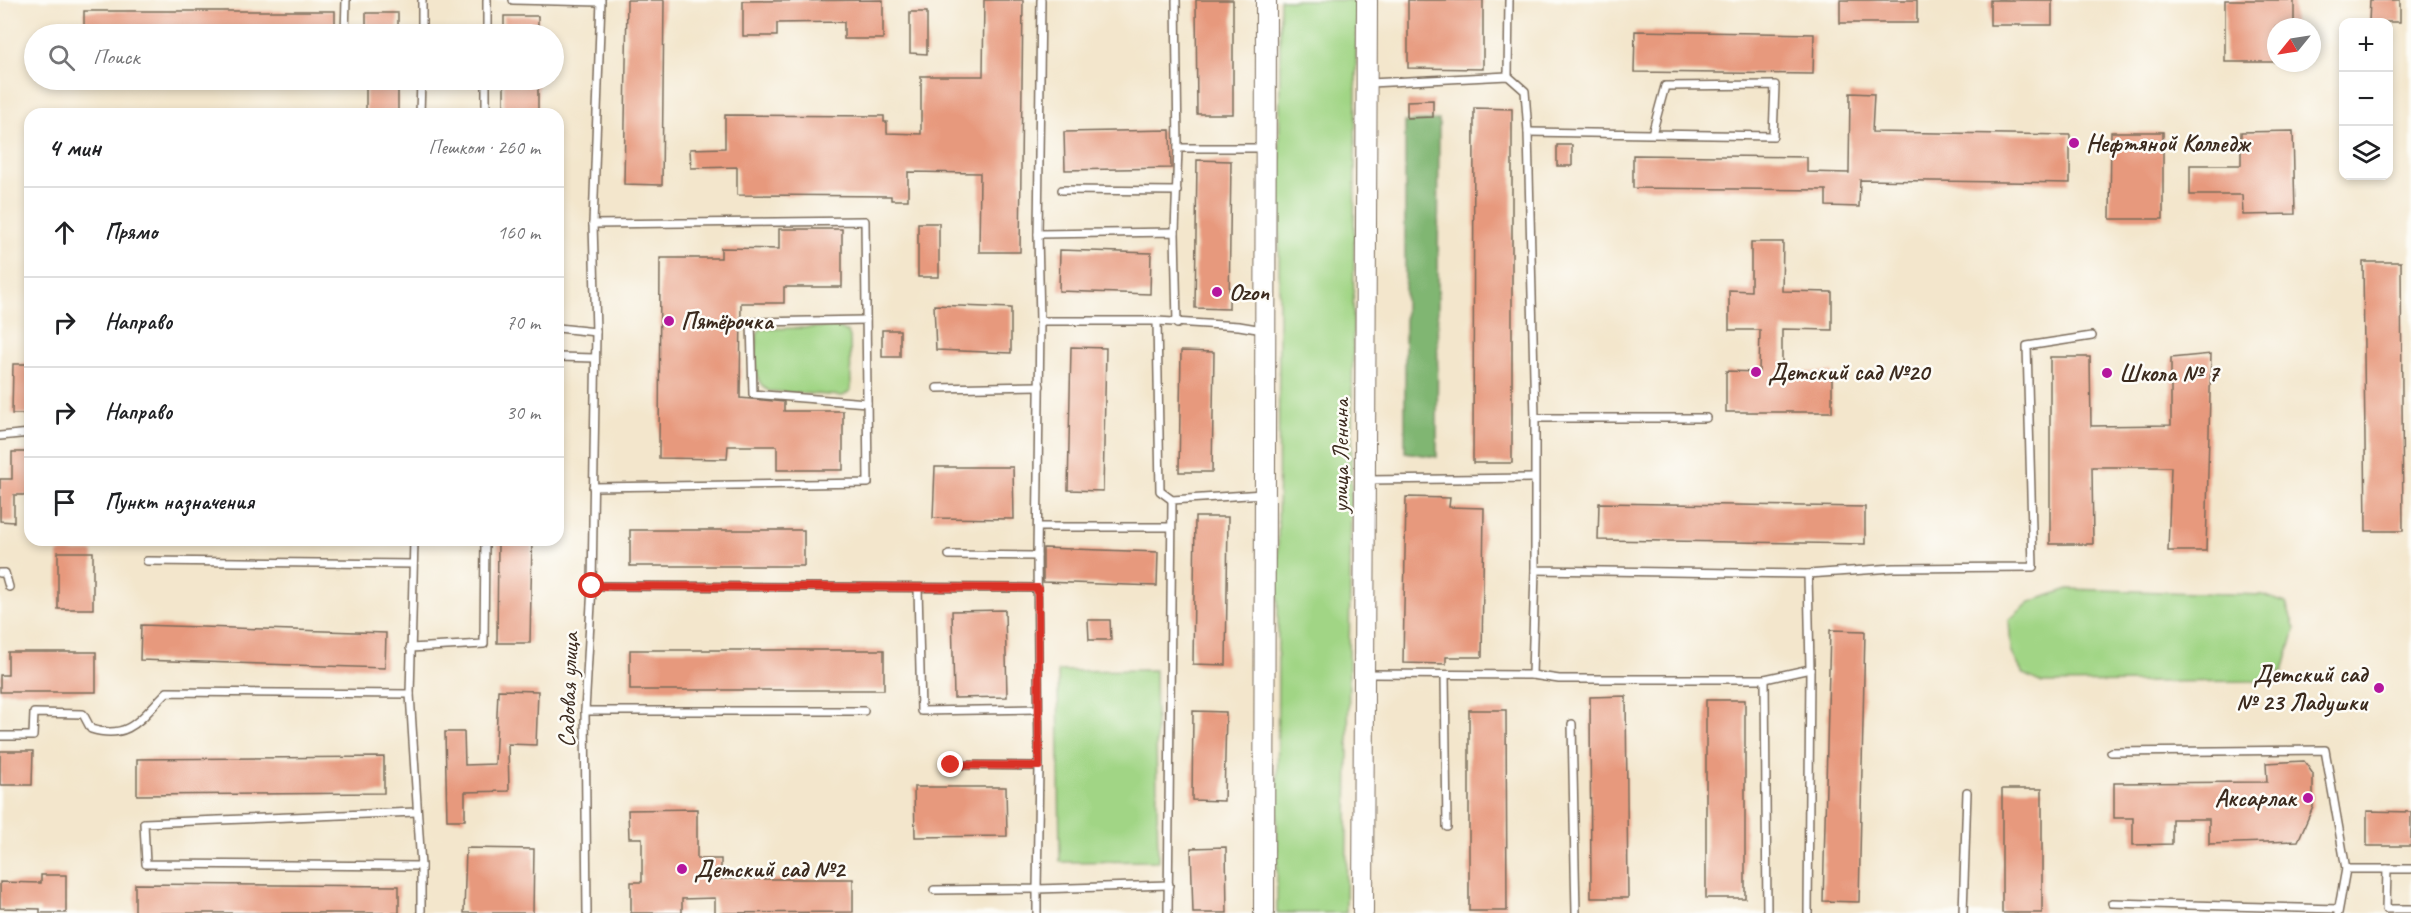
<!DOCTYPE html>
<html lang="ru">
<meta charset="utf-8">
<style>
:root{--surface:#fff;--page:#f6f6f6;--text:#202124;--muted:#757577;--line:#e0e0e0}
body{margin:0;font-family:Caveat,sans-serif;background:var(--page);color:var(--text)}
.controls{position:absolute;right:18px;top:18px;display:grid;overflow:hidden;border-radius:12px;box-shadow:0 3px 9px #0003}
.controls button{width:54px;height:54px;display:grid;place-items:center;padding:0;border:0;border-bottom:2px solid var(--line);background:var(--surface);color:var(--text);font:30px sans-serif}
.compass{position:absolute;left:2267px;top:18px;width:54px;height:54px;border-radius:50%;background:var(--surface);box-shadow:0 3px 9px #0003;rotate:240deg}
.stop{position:absolute;width:18px;height:18px;margin:-14px;border:4px solid #d93025;border-radius:50%;background:#fff}
.stop.end{background:#d93025;border-color:#fff;box-shadow:0 2px 6px #0008}
.list{margin:0;padding:0;list-style:none}
h2{display:flex;justify-content:space-between;align-items:center;height:78px;margin:0;padding:0 24px;font-size:26px}
h2 small{font-size:20px;font-weight:400;color:var(--muted)}
.list li{display:grid;grid-template-columns:39px 1fr auto;gap:18px;align-items:center;box-sizing:border-box;height:90px;padding:0 24px;border-top:2px solid var(--line)}
.list b{display:block;font-size:22px;white-space:nowrap}
.list em{font-size:20px;font-style:normal;color:var(--muted)}
.icon{flex:none;width:33px;height:33px;fill:none;stroke:currentColor;stroke-width:2;stroke-linecap:round;stroke-linejoin:round}
.map{position:relative;flex:none;width:2411px;height:913px;overflow:hidden}
.search{position:absolute;background:var(--surface);box-shadow:0 3px 9px #0003;left:24px;top:24px;width:540px;height:66px;display:flex;align-items:center;gap:15px;box-sizing:border-box;padding:0 21px;border-radius:33px;color:var(--muted);font-size:22px}
.panel{position:absolute;background:var(--surface);box-shadow:0 3px 9px #0003;left:24px;top:108px;width:540px;height:438px;border-radius:18px}
.map>svg:first-child{display:block}
.green{fill:#a1d585;stroke:#6e8052;stroke-width:1.5}
.forest{fill:#80b672;stroke:#5e7048;stroke-width:1.5}
.building{fill:#e7997d}
.lines{fill:none;stroke-linecap:round;stroke-linejoin:round}
.lane-casing{stroke:#7b6c5b;stroke-width:10}
.secondary-casing{stroke:#7b6c5b;stroke-width:22}
.lane{stroke:#fff;stroke-width:7}
.secondary{stroke:#fff;stroke-width:20}
.route{stroke:#d93025;stroke-width:8}
.poi-dot{fill:#b5179e;stroke:#fdfcf7;stroke-width:2}
.labels{text-anchor:middle;stroke-width:5;stroke-linejoin:round;paint-order:stroke}
.poi-label{font-size:24px;font-weight:bold;fill:#3b2a1e;stroke:#fdfcf7;text-anchor:start}
.street-label{font-size:24px;fill:#3b2a1e;stroke:#fdfcf7}
</style>
<div class="map">
<svg width="2411" height="913" viewBox="0 0 2411 913">
<rect width="100%" height="100%" fill="#fdfcf7"/>
<filter id="ink" filterUnits="userSpaceOnUse"><feTurbulence type="fractalNoise" baseFrequency=".0167" numOctaves="2"/><feDisplacementMap in="SourceGraphic" scale="12" xChannelSelector="R" yChannelSelector="G"/><feConvolveMatrix kernelMatrix="1 2 1 2 8 2 1 2 1" color-interpolation-filters="sRGB"/></filter>
<filter id="wash" filterUnits="userSpaceOnUse"><feTurbulence type="fractalNoise" baseFrequency=".008" numOctaves="4" result="noise"/><feDisplacementMap in="SourceGraphic" scale="24" xChannelSelector="R" yChannelSelector="G"/><feGaussianBlur stdDeviation="1.35" result="paint"/><feColorMatrix in="noise" values="0 0 0 0 0 0 0 0 0 0 0 0 0 0 0 0 0 1.4 0 .05"/><feComposite in="paint" operator="in"/></filter>
<g filter="url(#wash)">
<rect width="100%" height="100%" fill="#f3e6cc"/>
<!-- green -->
<g class="green">
<polygon points="1280,0 1357,0 1346,913 1277,913"/>
<path d="M837,327l11,5 2,5 1,53 -8,6 -74,-5c-19,-9 -12,-38 -12,-56l3,-6z"/>
<polygon points="2068,589 2263,595 2286,603 2295,629 2283,671 2259,681 2042,683 2023,674 2011,651 2009,620 2030,602"/>
<polygon points="1155,670 1158,861 1060,862 1058,671"/>
</g>
<!-- forest -->
<polygon class="forest" points="1439,120 1437,457 1405,452 1405,122"/>
<g id="blocks">
<!-- building -->
<g class="building">
<polygon points="627,0 664,0 662,185 624,184"/>
<polygon points="883,0 883,39 844,39 844,22 777,23 777,36 743,36 743,1"/>
<polygon points="984,0 1023,0 1020,252 979,252 980,173 908,172 908,200 891,200 891,196 737,195 737,167 691,168 690,149 725,148 725,115 884,116 884,122 887,122 887,133 921,134 921,76 983,76"/>
<polygon points="1196,0 1233,0 1233,114 1197,114"/>
<polygon points="1408,0 1483,0 1483,69 1408,68"/>
<rect x="1840" y="0" width="77" height="23"/>
<rect x="1990" y="0" width="62" height="25"/>
<polygon points="2225,0 2294,0 2294,27 2276,27 2276,62 2225,62"/>
<polygon points="2370,0 2400,0 2400,22 2369,22"/>
<rect x="84" y="11" width="251" height="23"/>
<polygon points="910,12 927,12 927,54 910,53"/>
<rect x="366" y="13" width="32" height="21"/>
<rect x="504" y="16" width="34" height="18"/>
<polygon points="1635,31 1814,34 1813,74 1634,72"/>
<rect x="366" y="80" width="32" height="34"/>
<rect x="504" y="80" width="34" height="34"/>
<polygon points="1850,93 1874,94 1872,132 2070,135 2070,183 1860,180 1859,207 1826,206 1826,190 1633,188 1633,155 1807,157 1807,172 1849,173"/>
<polygon points="1433,100 1433,117 1407,118 1407,101"/>
<polygon points="1474,108 1512,109 1512,463 1473,463"/>
<polygon points="1170,130 1171,168 1065,170 1064,132"/>
<polygon points="2293,131 2295,214 2243,215 2242,195 2190,195 2190,165 2241,165 2241,132"/>
<polygon points="2111,132 2163,132 2163,219 2110,219"/>
<rect x="1557" y="145" width="15" height="21"/>
<polygon points="1197,160 1231,161 1229,309 1195,308"/>
<rect x="918" y="223" width="21" height="54"/>
<polygon points="779,229 842,229 842,287 784,287 784,303 741,303 740,398 784,402 784,411 843,411 843,470 777,470 777,446 728,446 727,459 659,458 660,258 721,258 721,248 779,249"/>
<polygon points="1751,242 1783,242 1782,291 1832,292 1832,330 1782,329 1782,372 1832,372 1832,412 1726,412 1726,371 1759,372 1760,330 1729,330 1729,290 1751,291"/>
<polygon points="1060,250 1151,253 1150,294 1059,291"/>
<polygon points="2363,262 2401,262 2403,531 2366,531"/>
<polygon points="934,305 1011,308 1011,353 936,350"/>
<rect x="882" y="330" width="18" height="27"/>
<polygon points="1071,347 1106,348 1103,491 1068,490"/>
<polygon points="1181,351 1214,352 1212,472 1179,472"/>
<polygon points="2211,354 2206,551 2168,551 2171,467 2092,467 2093,544 2050,544 2050,357 2090,357 2091,426 2171,425 2171,358"/>
<polygon points="13,364 30,364 30,414 12,414"/>
<polygon points="12,452 30,452 30,495 14,495 14,522 0,521 0,479 12,479"/>
<polygon points="935,467 1013,467 1014,519 933,518"/>
<polygon points="1406,497 1450,498 1449,507 1484,508 1482,657 1446,657 1446,664 1403,663"/>
<polygon points="1599,503 1865,507 1865,544 1598,540"/>
<polygon points="1195,517 1228,517 1226,665 1193,664"/>
<rect x="630" y="530" width="174" height="36"/>
<polygon points="498,540 532,540 530,643 497,643"/>
<polygon points="1043,548 1158,552 1157,586 1043,582"/>
<rect x="58" y="552" width="35" height="57"/>
<polygon points="1005,610 1007,697 954,698 952,611"/>
<polygon points="1088,620 1110,620 1111,640 1089,640"/>
<polygon points="141,625 386,633 385,668 140,660"/>
<polygon points="1830,630 1865,631 1859,902 1823,901"/>
<rect x="630" y="650" width="254" height="40"/>
<polygon points="8,652 96,652 96,692 0,692 0,675 8,675"/>
<polygon points="498,690 538,691 536,745 508,744 509,791 465,792 465,820 447,820 445,732 464,732 465,765 495,764"/>
<polygon points="1626,696 1628,898 1591,898 1590,697"/>
<rect x="1706" y="700" width="39" height="198"/>
<polygon points="1469,710 1506,710 1507,911 1469,911"/>
<polygon points="1193,711 1226,712 1224,801 1192,800"/>
<polygon points="0,751 33,751 32,785 0,785"/>
<polygon points="384,757 384,793 137,795 137,759"/>
<polygon points="2304,761 2313,774 2313,807 2298,841 2209,844 2209,819 2172,819 2172,844 2133,845 2133,818 2114,818 2114,783 2267,782 2266,763"/>
<polygon points="914,787 1006,787 1007,836 915,837"/>
<rect x="2002" y="789" width="40" height="124"/>
<polygon points="697,809 697,859 721,859 721,879 853,879 853,912 715,913 715,898 682,899 682,913 631,913 631,882 642,882 642,838 629,838 628,810"/>
<polygon points="2367,811 2411,812 2411,846 2367,846"/>
<polygon points="1226,847 1227,913 1193,913 1191,848"/>
<polygon points="466,848 534,849 533,913 464,913"/>
<polygon points="41,875 66,875 66,913 40,913 40,909 0,908 0,882 41,883"/>
<polygon points="135,884 399,886 399,913 135,913"/>
</g>
</g>
</g>
<g filter="url(#ink)">
<use href="#blocks" fill-opacity="0" stroke="#7b6c5b" stroke-width="1.5"/>
<g class="lines">
<!-- lane casing -->
<g class="lane-casing">
<g id="lane">
<polyline points="513,0 600,2"/>
<polyline points="345,34 346,0"/>
<polyline points="422,34 422,0"/>
<polyline points="487,34 487,0"/>
<polyline points="1508,76 1509,0"/>
<polyline points="1370,83 1508,76 1525,91 1528,132 1535,418 1535,570 1808,574 1893,568 2033,567 2027,346 2092,336"/>
<polyline points="420,114 421,80"/>
<polyline points="486,114 486,80"/>
<polyline points="1528,132 1773,136 1775,85 1665,86 1652,134"/>
<polyline points="1178,148 1263,148"/>
<polyline points="1062,190 1177,191"/>
<polyline points="1175,232 1178,148 1176,0"/>
<polyline points="1038,234 1175,232 1177,324"/>
<polyline points="866,320 751,322 753,394 867,403"/>
<polyline points="1040,321 1038,234 1041,0"/>
<polyline points="1157,321 1160,491 1172,500"/>
<polyline points="558,328 596,332"/>
<polyline points="558,357 595,358"/>
<polyline points="937,388 1040,386"/>
<polyline points="1535,418 1706,418"/>
<polyline points="0,436 30,433"/>
<polyline points="1368,480 1533,478"/>
<polyline points="593,487 868,483 865,221 593,224"/>
<polyline points="1038,527 1170,527"/>
<polyline points="414,540 410,694 421,866 421,913"/>
<polyline points="949,555 1037,556"/>
<polyline points="147,561 413,564"/>
<polyline points="0,573 5,573 9,587"/>
<polyline points="592,586 1038,588"/>
<polyline points="918,588 921,711 1038,709"/>
<polyline points="410,648 484,644 485,540"/>
<polyline points="1367,674 1532,675 1559,679 1765,679 1810,669"/>
<polyline points="1445,675 1447,827"/>
<polyline points="1532,675 1535,570"/>
<polyline points="1765,679 1767,913"/>
<polyline points="585,711 864,711"/>
<polyline points="1572,724 1576,913"/>
<path d="M0,736h33l1,-23 49,1 8,15c40,12 51,-13 76,-37l243,2"/>
<polyline points="2111,752 2325,750 2346,869 2338,913"/>
<polyline points="1039,766 1037,556 1040,321 1157,321 1239,326 1263,330"/>
<polyline points="416,812 144,823 146,864 421,866"/>
<polyline points="2346,869 2411,869"/>
<polyline points="2387,869 2386,909 2411,909"/>
<polyline points="934,890 1037,889 1039,766 951,765"/>
<polyline points="2112,903 2338,909"/>
<polyline points="587,913 585,711 592,586 596,332 593,224 601,0"/>
<polyline points="1037,913 1037,889 1169,885"/>
<polyline points="1168,913 1172,500 1263,494"/>
<polyline points="1808,913 1810,669 1808,574"/>
<polyline points="1963,913 1967,792"/>
</g>
</g>
<!-- secondary casing -->
<g class="secondary-casing">
<g id="secondary">
<polyline points="1264,913 1266,0"/>
<polyline points="1363,913 1367,0"/>
</g>
</g>
<!-- lane -->
<use href="#lane" class="lane"/>
<!-- secondary -->
<use href="#secondary" class="secondary"/>
</g>
</g>
<g class="lines" filter="url(#ink)">
<!-- route -->
<polyline class="route" points="592,586 1038,588 1039,766 951,765"/>
</g>
<!-- markers -->
<g class="poi-dot">
<circle cx="2074" cy="143" r="6"/>
<circle cx="1217" cy="292" r="6"/>
<circle cx="669" cy="321" r="6"/>
<circle cx="1756" cy="372" r="6"/>
<circle cx="2107" cy="373" r="6"/>
<circle cx="2379" cy="688" r="6"/>
<circle cx="2308" cy="798" r="6"/>
<circle cx="682" cy="869" r="6"/>
</g>
<g class="labels">
<!-- poi labels -->
<g class="poi-label">
<text x="2086" y="151">Нефтяной Колледж</text>
<text x="1229" y="300">Ozon</text>
<text x="681" y="329">Пятёрочка</text>
<text x="1768" y="380">Детский сад №20</text>
<text x="2119" y="381">Школа № 7</text>
<text x="2367" y="682" text-anchor="end">Детский сад<tspan x="2367" dy="28">№ 23 Ладушки</tspan></text>
<text x="2296" y="806" text-anchor="end">Аксарлак</text>
<text x="694" y="877">Детский сад №2</text>
</g>
<!-- street labels -->
<g class="street-label">
<text transform="translate(1340 456) rotate(-90)" y="8">улица Ленина</text>
<text transform="translate(568 690) rotate(-88)" y="8">Садовая улица</text>
</g>
</g>
</svg>
<div class="controls">
<button>+</button>
<button>−</button>
<button><svg class="icon" aria-label="layers" viewBox="0 0 24 24"><path d="M12 4l9 5-9 5-9-5zM3 14l9 5 9-5"/></svg></button>
</div>
<svg class="compass" viewBox="-18 -18 36 36"><path d="M0-13l5 13h-10z" fill="#e53935"/><path d="M0 13l5-13h-10z" fill="#757577"/></svg>
<div class="stop" style="left:592px;top:586px"></div>
<div class="stop end" style="left:951px;top:765px"></div>
<div class="search"><svg class="icon" aria-label="search" viewBox="0 0 24 24"><circle cx="10" cy="10" r="6"/><path d="M15 15l6 6"/></svg>Поиск</div>
<section class="panel">
<h2>4 мин<small>Пешком · 260 m</small></h2>
<ul class="list">
<li><svg class="icon" aria-label="ahead" viewBox="0 0 24 24"><path d="M12 20V5M6 11l6-6 6 6"/></svg><div><b>Прямо</b></div><em>160 m</em></li>
<li><svg class="icon" aria-label="right" viewBox="0 0 24 24"><path d="M7 20v-9h11M14 6l5 5-5 5"/></svg><div><b>Направо</b></div><em>70 m</em></li>
<li><svg class="icon" aria-label="right" viewBox="0 0 24 24"><path d="M7 20v-9h11M14 6l5 5-5 5"/></svg><div><b>Направо</b></div><em>30 m</em></li>
<li><svg class="icon" aria-label="arrive" viewBox="0 0 24 24"><path d="M6 21V4h12l-3 4 3 4H6"/></svg><div><b>Пункт назначения</b></div></li>
</ul>
</section>
</div>
